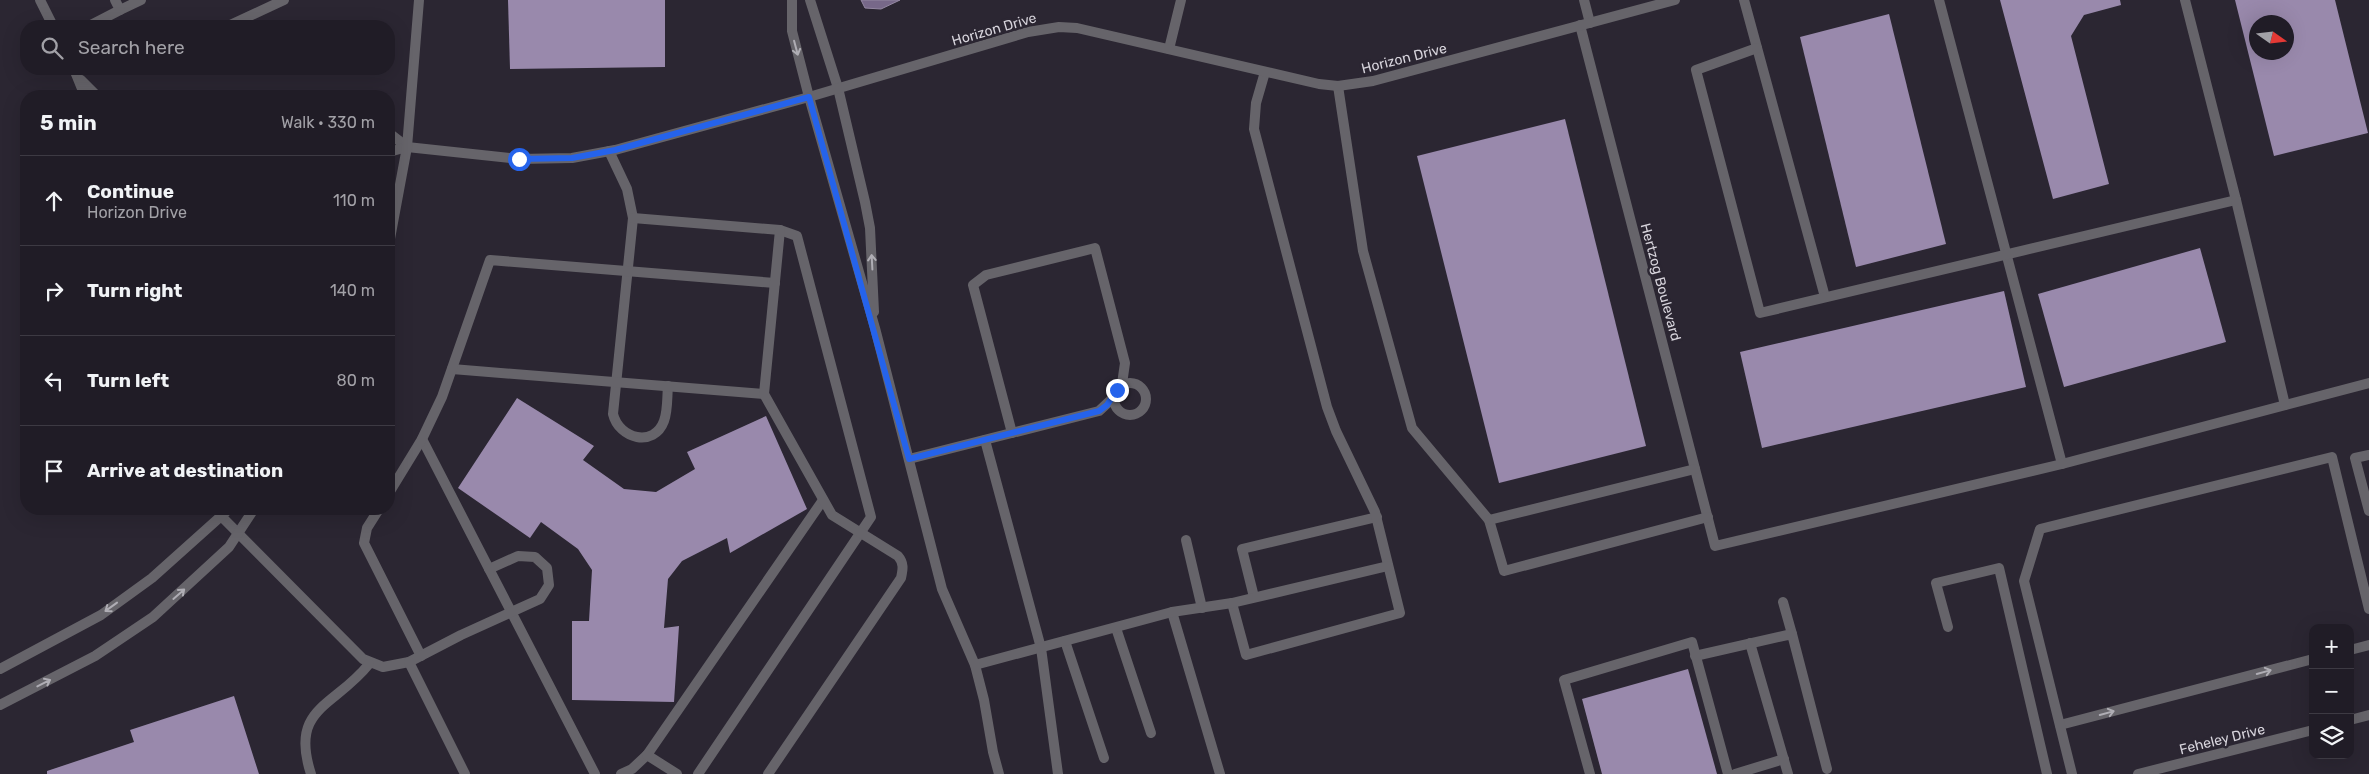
<!DOCTYPE html>
<meta charset="utf-8">
<style>
:root{--surface:#201c26;--page:#28252e;--text:#f1f3f6;--muted:#a2a1a7;--line:#3d3a43}
body{margin:0;font-family:Rubik,sans-serif;background:var(--page);color:var(--text)}
.controls{position:absolute;right:15px;bottom:15px;display:grid;overflow:hidden;border-radius:10px;box-shadow:0 5px 20px #0002}
.controls button{width:45px;height:45px;display:grid;place-items:center;padding:0;border:0;border-bottom:1px solid var(--line);background:var(--surface);color:var(--text);font:25px sans-serif}
.compass{position:absolute;left:2249px;top:15px;width:45px;height:45px;border-radius:50%;background:var(--surface);box-shadow:0 5px 20px #0002;rotate:104deg}
.stop{position:absolute;width:15px;height:15px;margin:-11px;border:4px solid #2563eb;border-radius:50%;background:#fff}
.stop.end{background:#2563eb;border-color:#fff;box-shadow:0 1px 5px #0008}
.list{margin:0;padding:0;list-style:none}
h2{display:flex;justify-content:space-between;align-items:center;height:65px;margin:0;padding:0 20px;font-size:21px}
h2 small{font-size:16px;font-weight:400;color:var(--muted)}
.list li{display:grid;grid-template-columns:32px 1fr auto;gap:15px;align-items:center;box-sizing:border-box;height:90px;padding:0 20px;border-top:1px solid var(--line)}
.list b{display:block;font-size:19px;white-space:nowrap}
.list p{margin:0;font-size:16px;white-space:nowrap;color:var(--muted)}
.list em{font-size:16px;font-style:normal;color:var(--muted)}
.icon{flex:none;width:28px;height:28px;fill:none;stroke:currentColor;stroke-width:2;stroke-linecap:round;stroke-linejoin:round}
.map{position:relative;flex:none;width:2369px;height:774px;overflow:hidden}
.search{position:absolute;background:var(--surface);box-shadow:0 5px 20px #0002;left:20px;top:20px;width:375px;height:55px;display:flex;align-items:center;gap:12px;box-sizing:border-box;padding:0 18px;border-radius:20px;color:var(--muted);font-size:19px}
.panel{position:absolute;background:var(--surface);box-shadow:0 5px 20px #0002;left:20px;top:90px;width:375px;height:425px;border-radius:20px}
.map>svg:first-child{display:block}
.water{fill:#776889;stroke:#9488a2}
.building{fill:#9989ac;fill-rule:evenodd}
.lines{fill:none;stroke-linecap:round;stroke-linejoin:round}
.service{stroke:#66646a;stroke-width:10}
.minor{stroke:#66646a;stroke-width:10}
.oneway{stroke:#afadb4}
.route{stroke:#2563eb;stroke-width:6}
.labels{text-anchor:middle;stroke-width:5;stroke-linejoin:round;paint-order:stroke}
.street-label{font-size:14px;fill:#d7d4dc;stroke:#2b2632}
</style>
<div class="map">
<svg width="2369" height="774" viewBox="0 0 2369 774">
<rect width="100%" height="100%" fill="#2b2632"/>
<!-- water -->
<polygon class="water" points="861,0 900,0 881,9 865,8"/>
<!-- building -->
<g class="building">
<polygon points="508,0 665,0 665,67 510,69"/>
<polygon points="2000,0 2120,0 2121,5 2084,15 2071,36 2109,184 2053,199"/>
<path d="M2235,0h100l33,133 -94,23zM2256,22h30v30h-30z"/>
<polygon points="1889,14 1946,244 1856,267 1800,37"/>
<polygon points="1565,119 1646,446 1499,483 1417,156"/>
<polygon points="2200,248 2226,342 2064,387 2038,294"/>
<polygon points="2004,291 2026,387 1762,448 1740,352"/>
<polygon points="517,398 594,446 583,460 624,489 656,492 695,469 687,452 766,416 807,509 730,553 727,538 682,561 668,579 664,628 679,626 674,702 572,700 572,621 589,621 592,570 578,549 541,522 530,538 458,488"/>
<polygon points="1688,669 1717,774 1602,774 1582,699"/>
<polygon points="234,696 259,774 47,774 47,771 134,742 130,730"/>
</g>
<g class="lines">
<!-- service -->
<g class="service">
<polyline points="40,0 53,26"/>
<polyline points="1584,0 1590,23"/>
<polyline points="1744,0 1825,297"/>
<polyline points="1939,0 2062,464"/>
<polyline points="120,10 141,0"/>
<polyline points="1580,25 1715,546 2062,464 2369,383"/>
<polyline points="89,26 120,10 115,0"/>
<polyline points="228,26 284,0"/>
<polyline points="1757,48 1696,70 1760,313 2236,200 2185,0"/>
<polyline points="1169,49 1181,0"/>
<polyline points="74,69 85,96"/>
<polyline points="81,80 97,96"/>
<polyline points="1338,86 1363,251 1412,428 1489,520 1504,571 1708,517"/>
<polyline points="389,133 407,147"/>
<path d="M609,151l18,38 6,29 -20,196c6,25 41,34 51,7 4,-11 3,-25 4,-35"/>
<polyline points="389,152 407,147"/>
<polyline points="2236,200 2285,405"/>
<polyline points="633,218 780,230 797,236 871,517 698,774"/>
<polyline points="452,369 764,394"/>
<circle cx="1130" cy="399" r="16"/>
<polyline points="1012,433 973,285 986,275 1095,248 1125,363 1122,384"/>
<polyline points="422,439 595,774"/>
<polyline points="985,440 1041,648 1058,774"/>
<polyline points="2369,455 2355,458 2369,511"/>
<polyline points="909,459 1099,411 1113,398"/>
<polyline points="389,493 422,439 442,397 490,260 775,283"/>
<polyline points="379,509 367,528 364,543 421,656"/>
<polyline points="221,516 363,659 383,667 409,662 461,635 540,599 549,585 547,568 535,557 518,556 489,569"/>
<polyline points="1489,520 1695,469"/>
<polyline points="1186,540 1202,608"/>
<polyline points="1254,597 1242,549 1377,517"/>
<polyline points="1783,602 1792,634"/>
<polyline points="1232,603 1246,655 1400,613 1375,512 1336,431 1327,407 1254,129 1256,103 1265,72"/>
<polyline points="1172,612 1220,774"/>
<polyline points="1948,627 1936,583 1999,568 2047,774"/>
<polyline points="1116,628 1151,733"/>
<polyline points="1065,641 1104,758"/>
<polyline points="2350,650 2369,645"/>
<polyline points="1695,656 1792,634 1827,769"/>
<polyline points="409,662 465,774"/>
<polyline points="975,665 1172,612 1232,603 1388,566"/>
<polyline points="2060,725 2313,659"/>
<path d="M311,774c-22,-67 24,-67 58,-110"/>
<polyline points="621,774 632,769 647,755"/>
<polyline points="677,774 647,755 823,500"/>
<path d="M768,774l133,-196c2,-9 3,-15 -3,-22l-66,-41 -68,-121 16,-164"/>
<polyline points="1590,774 1564,680 1692,642 1728,774"/>
<polyline points="1735,774 1784,759"/>
<polyline points="2072,774 2024,581 2040,529 2332,457 2369,609"/>
</g>
<!-- minor -->
<g class="minor">
<polyline points="792,0 792,31 809,97 875,328 942,589 975,665 984,700 993,752 999,774"/>
<polyline points="810,0 838,88 865,202 870,228 874,312"/>
<polyline points="407,147 519,159 572,158 615,150 809,97 1028,32 1059,27 1077,28 1319,84 1338,86 1373,81 1675,0"/>
<polyline points="389,244 407,147 419,0"/>
<polyline points="1750,643 1788,774"/>
<polyline points="0,669 101,615 152,578 229,509"/>
<polyline points="0,705 95,656 153,617 229,547 254,509"/>
<polyline points="2350,720 2369,715"/>
<polyline points="2138,774 2313,730"/>
</g>
</g>
<!-- one-way arrows -->
<defs><path id="oneway-shaft" d="M-6 0H5M1.5-3L5.5 0L1.5 3" fill="none" stroke-width="1.6" stroke-linecap="round" stroke-linejoin="round" transform="scale(1.25)"/></defs>
<g class="oneway">
<use href="#oneway-shaft" transform="translate(796 48) rotate(75)"/>
<use href="#oneway-shaft" transform="translate(872 262) rotate(-93)"/>
<use href="#oneway-shaft" transform="translate(179 594) rotate(-41)"/>
<use href="#oneway-shaft" transform="translate(111 607) rotate(144)"/>
<use href="#oneway-shaft" transform="translate(2264 672) rotate(-15)"/>
<use href="#oneway-shaft" transform="translate(44 683) rotate(-27)"/>
<use href="#oneway-shaft" transform="translate(2107 713) rotate(-15)"/>
</g>
<g class="lines">
<!-- route -->
<polyline class="route" points="519,159 572,158 615,150 809,97 909,459 1099,411 1107,405 1117,390"/>
</g>
<g class="labels">
<!-- street labels -->
<g class="street-label">
<text transform="translate(994 29) rotate(-16)" y="5">Horizon Drive</text>
<text transform="translate(1404 58) rotate(-14)" y="5">Horizon Drive</text>
<text transform="translate(1661 282) rotate(75)" y="5">Hertzog Boulevard</text>
<text transform="translate(2222 739) rotate(-14)" y="5">Feheley Drive</text>
</g>
</g>
</svg>
<div class="controls">
<button>+</button>
<button>−</button>
<button><svg class="icon" aria-label="layers" viewBox="0 0 24 24"><path d="M12 4l9 5-9 5-9-5zM3 14l9 5 9-5"/></svg></button>
</div>
<svg class="compass" viewBox="-18 -18 36 36"><path d="M0-13l5 13h-10z" fill="#e53935"/><path d="M0 13l5-13h-10z" fill="#a2a1a7"/></svg>
<div class="stop" style="left:519px;top:159px"></div>
<div class="stop end" style="left:1117px;top:390px"></div>
<div class="search"><svg class="icon" aria-label="search" viewBox="0 0 24 24"><circle cx="10" cy="10" r="6"/><path d="M15 15l6 6"/></svg>Search here</div>
<section class="panel">
<h2>5 min<small>Walk · 330 m</small></h2>
<ul class="list">
<li><svg class="icon" aria-label="ahead" viewBox="0 0 24 24"><path d="M12 20V5M6 11l6-6 6 6"/></svg><div><b>Continue</b><p>Horizon Drive</p></div><em>110 m</em></li>
<li><svg class="icon" aria-label="right" viewBox="0 0 24 24"><path d="M7 20v-9h11M14 6l5 5-5 5"/></svg><div><b>Turn right</b></div><em>140 m</em></li>
<li><svg class="icon" aria-label="left" viewBox="0 0 24 24"><path d="M17 20v-9H6M10 6l-5 5 5 5"/></svg><div><b>Turn left</b></div><em>80 m</em></li>
<li><svg class="icon" aria-label="arrive" viewBox="0 0 24 24"><path d="M6 21V4h12l-3 4 3 4H6"/></svg><div><b>Arrive at destination</b></div></li>
</ul>
</section>
</div>
